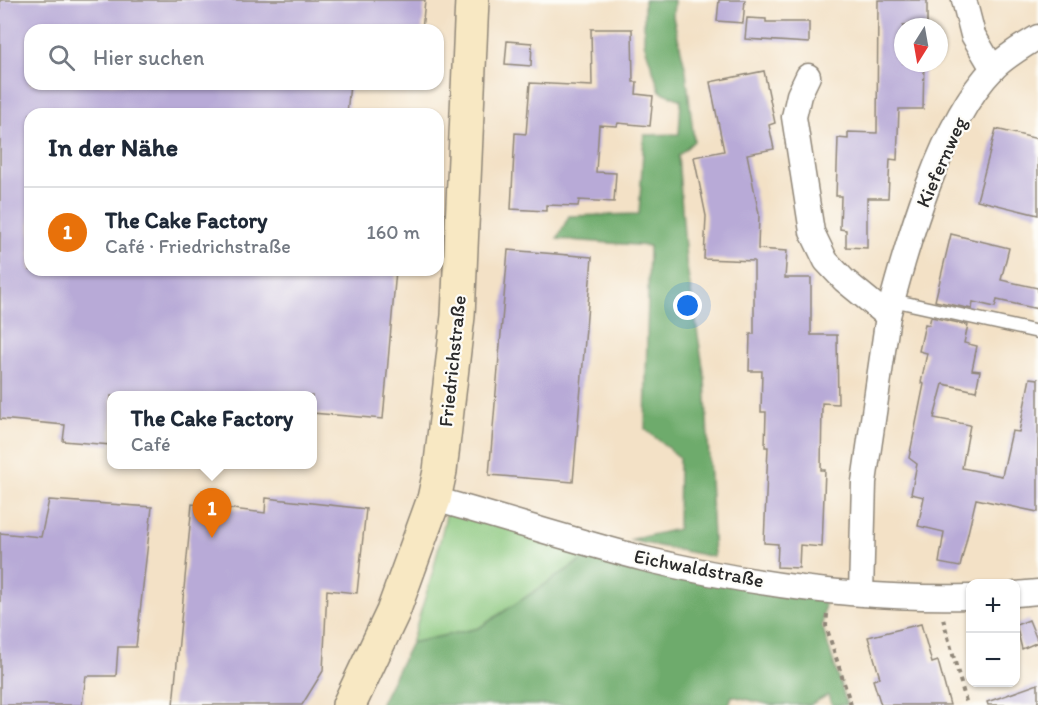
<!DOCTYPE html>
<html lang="de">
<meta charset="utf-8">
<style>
:root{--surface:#fff;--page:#f6f6f7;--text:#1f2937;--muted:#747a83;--line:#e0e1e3;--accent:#b45309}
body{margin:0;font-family:Itim,sans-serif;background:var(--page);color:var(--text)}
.controls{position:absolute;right:18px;bottom:18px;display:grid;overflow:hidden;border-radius:12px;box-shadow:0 2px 4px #0004}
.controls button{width:54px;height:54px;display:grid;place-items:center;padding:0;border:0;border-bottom:2px solid var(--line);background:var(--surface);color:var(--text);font:30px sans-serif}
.compass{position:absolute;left:894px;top:18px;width:54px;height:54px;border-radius:50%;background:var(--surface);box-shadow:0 2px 4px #0004;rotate:191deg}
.you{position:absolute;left:688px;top:306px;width:21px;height:21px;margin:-15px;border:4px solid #fff;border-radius:50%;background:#1a73e8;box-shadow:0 0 0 9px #1a73e833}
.badge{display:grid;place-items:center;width:39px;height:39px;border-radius:50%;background:var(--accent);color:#fff;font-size:20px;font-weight:700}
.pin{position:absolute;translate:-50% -50px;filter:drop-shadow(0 2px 3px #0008)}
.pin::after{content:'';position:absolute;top:32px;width:21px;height:18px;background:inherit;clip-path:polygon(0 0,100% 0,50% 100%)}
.popup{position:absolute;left:107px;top:391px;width:210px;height:78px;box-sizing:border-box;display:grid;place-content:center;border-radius:12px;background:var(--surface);filter:drop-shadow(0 2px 4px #0005);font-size:20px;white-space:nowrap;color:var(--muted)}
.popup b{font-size:22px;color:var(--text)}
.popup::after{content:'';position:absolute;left:50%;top:100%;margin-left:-12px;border:12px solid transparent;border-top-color:var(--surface)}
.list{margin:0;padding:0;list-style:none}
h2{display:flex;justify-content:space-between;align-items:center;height:78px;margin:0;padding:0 24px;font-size:26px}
h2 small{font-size:20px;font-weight:400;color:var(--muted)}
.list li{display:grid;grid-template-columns:39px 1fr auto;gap:18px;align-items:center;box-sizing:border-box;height:90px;padding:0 24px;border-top:2px solid var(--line)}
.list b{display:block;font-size:22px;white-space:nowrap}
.list p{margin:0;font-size:20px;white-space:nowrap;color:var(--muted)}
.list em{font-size:20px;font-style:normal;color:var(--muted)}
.icon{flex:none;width:33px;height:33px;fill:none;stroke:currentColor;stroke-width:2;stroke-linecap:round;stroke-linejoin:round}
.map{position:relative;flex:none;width:1038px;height:705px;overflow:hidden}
.search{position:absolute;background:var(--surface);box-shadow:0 2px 4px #0004;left:24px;top:24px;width:420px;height:66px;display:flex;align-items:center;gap:15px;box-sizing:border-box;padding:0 21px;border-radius:18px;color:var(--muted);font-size:22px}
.panel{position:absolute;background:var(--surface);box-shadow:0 2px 4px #0004;left:24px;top:108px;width:420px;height:168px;border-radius:18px}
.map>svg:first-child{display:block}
.green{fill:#88c67c;stroke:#5a7854;stroke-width:1.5}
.forest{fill:#6eab6c;stroke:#4c6b4c;stroke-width:1.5}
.building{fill:#b8aad7}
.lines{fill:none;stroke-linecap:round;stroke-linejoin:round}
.service-casing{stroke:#8f8678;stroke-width:15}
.minor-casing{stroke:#8f8678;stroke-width:27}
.secondary-casing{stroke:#8f8678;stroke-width:36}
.path{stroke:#8f8678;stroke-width:4;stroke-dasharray:4.5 4.5;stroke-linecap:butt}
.service{stroke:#fff;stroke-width:12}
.minor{stroke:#fff;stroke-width:24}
.secondary{stroke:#f8e8c3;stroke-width:33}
.labels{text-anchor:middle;stroke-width:4.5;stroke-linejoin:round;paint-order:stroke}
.street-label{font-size:20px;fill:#2b2b2b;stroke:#fdfcf7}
</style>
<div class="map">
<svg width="1038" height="705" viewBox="0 0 1038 705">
<rect width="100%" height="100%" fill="#fdfcf7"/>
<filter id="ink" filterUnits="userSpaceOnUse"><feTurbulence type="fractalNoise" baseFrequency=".0167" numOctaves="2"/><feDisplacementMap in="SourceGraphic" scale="12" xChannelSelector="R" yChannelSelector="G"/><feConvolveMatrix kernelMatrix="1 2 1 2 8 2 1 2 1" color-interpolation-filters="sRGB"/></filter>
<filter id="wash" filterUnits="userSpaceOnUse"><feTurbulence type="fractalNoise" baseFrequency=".008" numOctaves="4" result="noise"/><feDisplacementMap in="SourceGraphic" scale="24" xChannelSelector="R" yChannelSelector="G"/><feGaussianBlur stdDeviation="1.35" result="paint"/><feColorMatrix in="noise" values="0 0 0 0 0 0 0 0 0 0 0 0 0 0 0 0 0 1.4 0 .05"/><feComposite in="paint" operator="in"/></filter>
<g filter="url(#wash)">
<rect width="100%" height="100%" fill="#f3e1c6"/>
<!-- green -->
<polygon class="green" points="448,507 597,550 479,628 411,643 432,575"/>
<!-- forest -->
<g class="forest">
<polygon points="644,0 674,0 673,17 686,71 694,141 678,156 686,261 705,379 714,557 629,540 678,529 679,457 645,429 649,246 557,239 569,216 639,214 644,135 679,134 681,100 660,91 644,43"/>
<polygon points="597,550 826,595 822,626 847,705 832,705 828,695 810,705 771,705 732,696 729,705 380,705 411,643 479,628"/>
</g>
<g id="blocks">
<!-- building -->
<g class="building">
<polygon points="0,0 425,0 422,30 30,30 30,84 350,84 347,114 30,114 30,270 396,270 383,419 312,413 312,396 111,396 111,445 63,441 65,425 0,419"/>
<polygon points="719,0 745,0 743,23 717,21"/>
<polygon points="878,0 927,0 927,26 903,26 903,63 924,63 923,109 899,109 897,160 890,159 888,198 867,198 867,248 846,247 846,230 840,229 841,196 836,196 838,138 848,139 848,132 877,133"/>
<polygon points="747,18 766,19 766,22 809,22 809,43 745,39"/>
<polygon points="591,29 632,29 633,82 637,82 636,94 653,96 650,126 618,123 617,126 599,125 596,172 616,173 614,202 579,200 578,206 546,205 546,211 511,209 515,133 526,134 530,83 592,86"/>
<polygon points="507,41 532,43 531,66 505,64"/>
<polygon points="764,71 775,123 769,125 774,149 747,154 759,214 758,249 787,251 785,278 811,278 811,335 837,335 838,404 822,403 821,470 825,470 822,547 800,545 799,568 777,567 778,544 764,543 768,447 765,447 766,412 761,412 762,371 749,371 750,334 754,334 754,261 704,259 706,216 694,157 724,151 710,82"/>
<polygon points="996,129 1038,139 1038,215 977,200"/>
<polygon points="951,234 1009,248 1001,280 1038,288 1038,309 997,300 995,307 973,302 972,309 935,301"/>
<polygon points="508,250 592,257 573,482 489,475"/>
<polygon points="931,317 968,325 964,343 977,346 972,370 980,371 976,391 943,384 934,418 970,425 962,468 1002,476 1012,431 1019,432 1030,378 1038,379 1038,512 976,499 960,567 939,563 944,532 918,526 924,497 911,494 917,464 909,458 924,384 921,383 927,353 919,351 925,324 929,325"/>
<polygon points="266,498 366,509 357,593 327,590 323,671 302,705 173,705 192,504 265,513"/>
<polygon points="49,500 152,507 136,647 118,647 116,676 86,676 82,705 0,705 0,533 41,537"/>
<polygon points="1029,620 1038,642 1022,649 1016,625"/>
<polygon points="921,624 932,663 938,661 950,705 881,705 873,680 880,678 868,637"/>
<polygon points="1038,684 1038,705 988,705 987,702"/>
</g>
</g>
</g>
<g filter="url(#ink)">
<use href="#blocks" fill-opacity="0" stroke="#8f8678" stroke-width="1.5"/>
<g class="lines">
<!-- service casing -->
<g class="service-casing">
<polyline id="service" points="892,300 1038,332"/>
</g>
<!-- minor casing -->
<g class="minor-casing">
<g id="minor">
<polyline points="964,0 973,35 993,69"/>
<polyline points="808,76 799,95 794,117 812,232 826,261 844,280 888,316 864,482 861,593"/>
<path d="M888,316c19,-72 53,-194 105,-247 13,-13 30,-23 45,-32"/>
<path d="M434,499c70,19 140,42 211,60 105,25 217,41 325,38"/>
<polyline points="1016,594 1038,592"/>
</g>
</g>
<!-- secondary casing -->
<g class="secondary-casing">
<polyline id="secondary" points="349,705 393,612 434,499 440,471 458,316 472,0"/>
</g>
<!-- path -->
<g class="path">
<polyline points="827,614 826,626 851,705"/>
<polyline points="943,619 967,705"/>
</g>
<!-- service -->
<use href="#service" class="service"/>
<!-- minor -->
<use href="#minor" class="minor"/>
<!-- secondary -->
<use href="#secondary" class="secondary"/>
</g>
</g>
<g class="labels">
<!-- street labels -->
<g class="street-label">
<text transform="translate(941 162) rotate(-66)" y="7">Kiefernweg</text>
<text transform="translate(452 361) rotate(-84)" y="7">Friedrichstraße</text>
<text transform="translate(699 568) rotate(11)" y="7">Eichwaldstraße</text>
</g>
</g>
</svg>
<div class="controls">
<button>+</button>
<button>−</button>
</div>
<svg class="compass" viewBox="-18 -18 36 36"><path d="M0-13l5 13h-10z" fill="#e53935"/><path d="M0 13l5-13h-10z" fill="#747a83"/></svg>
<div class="you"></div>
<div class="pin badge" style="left:212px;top:538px;background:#e8710a">1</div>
<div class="popup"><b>The Cake Factory</b>Café</div>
<div class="search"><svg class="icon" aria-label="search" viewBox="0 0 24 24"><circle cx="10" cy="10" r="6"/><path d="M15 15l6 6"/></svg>Hier suchen</div>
<section class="panel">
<h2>In der Nähe<small></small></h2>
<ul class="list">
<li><span class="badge" style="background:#e8710a">1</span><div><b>The Cake Factory</b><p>Café · Friedrichstraße</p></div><em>160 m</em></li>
</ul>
</section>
</div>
